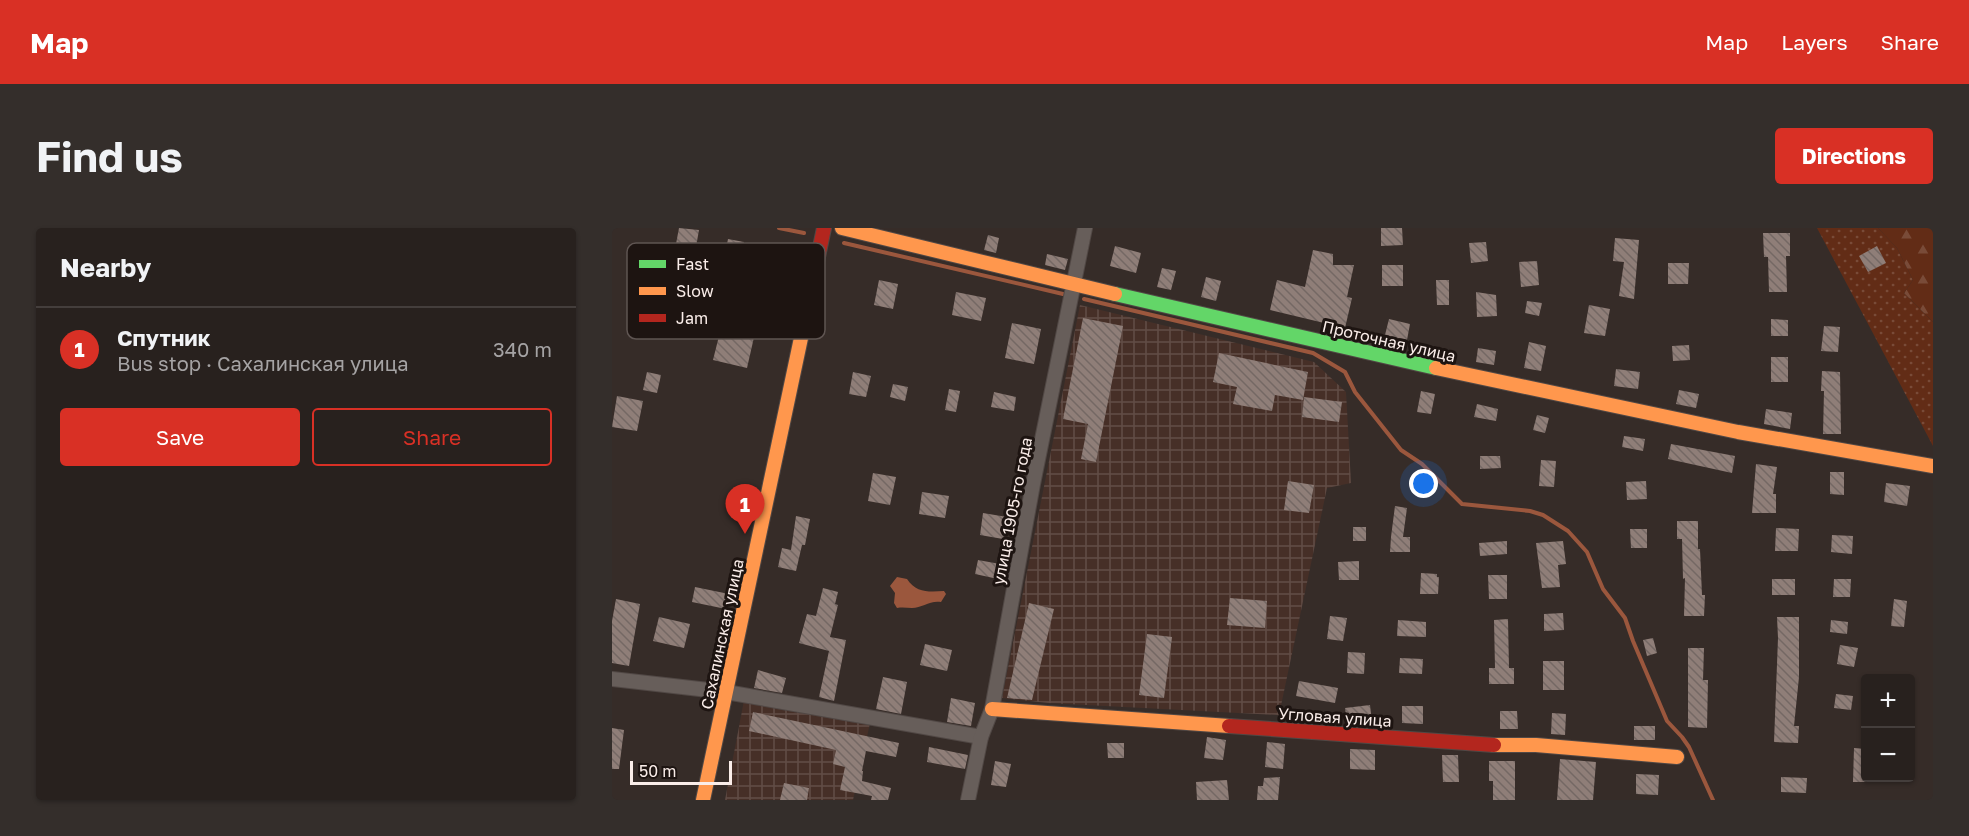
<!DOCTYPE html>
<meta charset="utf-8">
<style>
:root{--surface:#28211e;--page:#342e2b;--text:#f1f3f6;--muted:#a5a3a4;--line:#443e3c;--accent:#d93025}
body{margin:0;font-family:"Golos Text",sans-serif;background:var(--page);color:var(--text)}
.controls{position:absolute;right:18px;bottom:18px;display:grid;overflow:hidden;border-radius:6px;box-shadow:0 2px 4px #0004}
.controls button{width:54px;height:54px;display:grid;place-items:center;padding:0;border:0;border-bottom:2px solid var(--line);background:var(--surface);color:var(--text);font:30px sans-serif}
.scale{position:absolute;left:18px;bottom:15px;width:102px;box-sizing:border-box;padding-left:6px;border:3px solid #faede9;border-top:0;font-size:16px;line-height:21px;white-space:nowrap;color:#faede9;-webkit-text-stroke:4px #1d1411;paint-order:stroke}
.you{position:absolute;left:812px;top:256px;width:21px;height:21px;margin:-15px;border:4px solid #fff;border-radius:50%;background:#1a73e8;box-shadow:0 0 0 9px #1a73e833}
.badge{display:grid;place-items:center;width:39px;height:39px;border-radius:50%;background:var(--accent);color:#fff;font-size:20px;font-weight:700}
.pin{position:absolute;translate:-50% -50px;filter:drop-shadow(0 2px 3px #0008)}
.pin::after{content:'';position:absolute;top:32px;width:21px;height:18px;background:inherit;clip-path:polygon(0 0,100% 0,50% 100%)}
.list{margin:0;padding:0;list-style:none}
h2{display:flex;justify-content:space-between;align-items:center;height:78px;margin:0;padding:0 24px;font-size:26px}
h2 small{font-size:20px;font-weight:400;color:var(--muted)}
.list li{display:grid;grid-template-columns:39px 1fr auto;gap:18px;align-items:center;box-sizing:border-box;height:84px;padding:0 24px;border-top:2px solid var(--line)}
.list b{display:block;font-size:22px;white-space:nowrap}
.list p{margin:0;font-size:20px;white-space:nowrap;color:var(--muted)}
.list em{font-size:20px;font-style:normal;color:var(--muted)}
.actions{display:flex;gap:12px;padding:18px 24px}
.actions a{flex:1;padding:14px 0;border:2px solid var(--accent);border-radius:6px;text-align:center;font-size:21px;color:var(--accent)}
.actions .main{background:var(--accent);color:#fff}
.map{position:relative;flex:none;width:1321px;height:572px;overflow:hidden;border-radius:6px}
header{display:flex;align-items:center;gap:36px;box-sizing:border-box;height:84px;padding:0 30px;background:var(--accent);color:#fff}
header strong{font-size:28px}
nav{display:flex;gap:33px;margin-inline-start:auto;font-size:21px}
.intro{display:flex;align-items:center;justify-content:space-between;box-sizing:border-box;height:144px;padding:0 36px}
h1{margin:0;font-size:42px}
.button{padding:15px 27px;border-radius:6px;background:var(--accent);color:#fff;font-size:21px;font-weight:700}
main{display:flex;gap:36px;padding:0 36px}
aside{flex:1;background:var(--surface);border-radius:6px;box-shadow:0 2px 4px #0004}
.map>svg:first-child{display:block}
.industrial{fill:url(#industrial-grid)}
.grass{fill:url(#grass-dots)}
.forest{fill:url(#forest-firs)}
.water{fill:#9b573d}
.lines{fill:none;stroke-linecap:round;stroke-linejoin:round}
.stream{stroke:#9b573d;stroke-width:4}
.building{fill:url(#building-back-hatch)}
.street-casing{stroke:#514845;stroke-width:16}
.fast-casing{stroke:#514845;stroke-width:16}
.slow-casing{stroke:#514845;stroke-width:16}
.jam-casing{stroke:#514845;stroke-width:16}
.street{stroke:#675e5a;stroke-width:14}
.fast{stroke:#63d668;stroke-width:14}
.slow{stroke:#ff974d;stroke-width:14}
.jam{stroke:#b3261e;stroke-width:14}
.labels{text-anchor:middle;stroke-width:6;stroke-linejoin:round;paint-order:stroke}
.street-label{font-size:16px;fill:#faede9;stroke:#1d1411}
.key{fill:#1d1411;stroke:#5f5552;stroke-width:1.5}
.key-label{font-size:16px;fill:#faede9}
</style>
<header>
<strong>Map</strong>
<nav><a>Map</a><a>Layers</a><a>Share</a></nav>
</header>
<div class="intro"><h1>Find us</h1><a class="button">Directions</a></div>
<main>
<aside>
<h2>Nearby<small></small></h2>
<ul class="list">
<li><span class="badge">1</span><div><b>Спутник</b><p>Bus stop · Сахалинская улица</p></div><em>340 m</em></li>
</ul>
<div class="actions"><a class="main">Save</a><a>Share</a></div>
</aside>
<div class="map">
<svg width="1321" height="572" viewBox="0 0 1321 572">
<defs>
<pattern id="industrial-grid" width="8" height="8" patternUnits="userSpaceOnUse" patternTransform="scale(1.5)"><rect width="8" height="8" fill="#462f27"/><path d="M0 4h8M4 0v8" fill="none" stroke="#624d46"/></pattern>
<pattern id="grass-dots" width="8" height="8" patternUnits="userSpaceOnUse" patternTransform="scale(1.5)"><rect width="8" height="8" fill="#622c16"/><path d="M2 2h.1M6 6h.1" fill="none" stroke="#794b38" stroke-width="1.8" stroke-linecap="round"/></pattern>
<pattern id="forest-firs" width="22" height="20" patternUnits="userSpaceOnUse" patternTransform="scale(1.5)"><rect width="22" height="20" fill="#622c16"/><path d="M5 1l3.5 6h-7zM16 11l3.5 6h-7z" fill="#794b38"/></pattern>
<pattern id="building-back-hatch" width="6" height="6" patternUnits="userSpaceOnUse" patternTransform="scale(1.5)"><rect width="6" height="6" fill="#8f7e78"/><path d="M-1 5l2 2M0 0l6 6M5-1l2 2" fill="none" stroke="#746864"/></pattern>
</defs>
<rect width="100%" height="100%" fill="#362c28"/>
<!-- industrial -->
<g class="industrial">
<polygon points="468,77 702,134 734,164 739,255 715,260 667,487 436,475 390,470"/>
<polygon points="134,462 260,486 241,572 113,572"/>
</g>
<!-- grass -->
<polygon class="grass" points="1205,0 1266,0 1285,20 1301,52 1292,65 1321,94 1321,218"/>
<!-- forest -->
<polygon class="forest" points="1266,0 1321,0 1321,94 1292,65 1301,52 1285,20"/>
<!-- water -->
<path class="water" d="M285,349l10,2c9,14 22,13 37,12l2,3 -5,8c-11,-2 -19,6 -29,6 -5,0 -9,-1 -15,0l-3,-5 1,-10 -5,-7z"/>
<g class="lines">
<!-- stream -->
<g class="stream">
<polyline points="167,0 192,5"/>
<polyline points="232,15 451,66"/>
<polyline points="472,71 701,125 733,144 743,164 789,222 810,236 850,276 918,283 931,287 956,303 975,324 991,361 1013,390 1021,413 1055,493 1070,509 1077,519 1101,572"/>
</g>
</g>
<!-- building -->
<g class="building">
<polygon points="67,0 87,2 79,47 59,43"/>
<polygon points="769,0 790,0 791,17 769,18"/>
<polygon points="1151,5 1178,5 1178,28 1174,28 1175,64 1157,64 1156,29 1152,29"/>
<polygon points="376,7 387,10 384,25 372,22"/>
<polygon points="1003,10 1027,12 1022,71 1007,68 1012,34 1001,33"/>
<polygon points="116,11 132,14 129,29 113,26"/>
<polygon points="874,14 876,33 859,35 857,15"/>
<polygon points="503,18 529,25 524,45 498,38"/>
<polygon points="1265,18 1274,35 1256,44 1247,28"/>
<polygon points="701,22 721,26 721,37 742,37 735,69 740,70 733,100 658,82 665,52 693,59"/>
<polygon points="435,26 456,31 453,42 433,37"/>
<polygon points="925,33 927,57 909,59 907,34"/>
<polygon points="1056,35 1077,35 1076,56 1056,56"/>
<rect x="770" y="37" width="21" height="21"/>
<polygon points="550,40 564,43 559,62 545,59"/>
<polygon points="594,49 609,53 604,73 589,69"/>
<polygon points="267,52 286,56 281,81 262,77"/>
<polygon points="824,52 837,52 837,77 825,77"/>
<polygon points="344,64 374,70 369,93 340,87"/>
<polygon points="864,64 884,67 885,88 865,89"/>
<polygon points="915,73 930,75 927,88 913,85"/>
<polygon points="977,77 998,81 993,108 972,105"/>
<polygon points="112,88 145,96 135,140 101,132"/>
<polygon points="471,90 511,98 484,234 469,231 476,196 451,191"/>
<polygon points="777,91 798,96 795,112 773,107"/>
<polygon points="1159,91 1176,92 1176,108 1159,108"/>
<polygon points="400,95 429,101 422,136 393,130"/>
<polygon points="1212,98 1228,99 1226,124 1209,123"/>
<polygon points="917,114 934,118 929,143 912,140"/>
<polygon points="1077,117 1078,132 1061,133 1060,118"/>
<polygon points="866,120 884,123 882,137 864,134"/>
<polygon points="607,125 696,144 691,172 663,167 660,183 621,176 625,159 601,154"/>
<rect x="1159" y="129" width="17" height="25"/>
<polygon points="1004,141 1028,144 1026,161 1002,158"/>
<polygon points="1210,143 1228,144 1229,206 1211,206 1212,163 1209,163"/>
<polygon points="35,144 49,147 45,165 31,162"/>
<polygon points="241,144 259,148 254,169 237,166"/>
<polygon points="281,156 296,159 293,173 278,169"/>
<polygon points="337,161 348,163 344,184 333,182"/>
<polygon points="1067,162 1087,166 1084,180 1064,176"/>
<polygon points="809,163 823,166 819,186 805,184"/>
<polygon points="382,164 404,169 402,183 379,179"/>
<polygon points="5,168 31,173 25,203 0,199"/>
<polygon points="692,169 730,174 727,194 690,189"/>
<polygon points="865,176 886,181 884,193 862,189"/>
<polygon points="1154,181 1180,185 1178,201 1152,196"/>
<polygon points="925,187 937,190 933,205 921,202"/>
<polygon points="1012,208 1033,211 1031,223 1010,219"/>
<polygon points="1059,216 1123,228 1120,245 1056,231"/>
<polygon points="868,228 888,228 889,240 868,241"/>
<polygon points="929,232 944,233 942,259 927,258"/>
<polygon points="1144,236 1165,239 1161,266 1164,266 1164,285 1140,285"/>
<polygon points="1218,244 1232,244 1232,267 1218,266"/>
<polygon points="261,245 284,249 278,277 256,273"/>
<polygon points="676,253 702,257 697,285 672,282"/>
<polygon points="1034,253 1035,271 1015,272 1014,254"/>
<polygon points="1274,255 1298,258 1295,278 1272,274"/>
<polygon points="310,264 337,268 333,290 307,286"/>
<polygon points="783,278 795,280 791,309 798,309 798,324 778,324 779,309"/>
<polygon points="371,285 395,289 391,311 368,307"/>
<polygon points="184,288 198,291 193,317 190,317 184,343 166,339 170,320 179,322"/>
<polygon points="1065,293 1086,293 1086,321 1088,321 1090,367 1093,367 1092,388 1072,388 1073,350 1071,351 1070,311 1065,311"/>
<rect x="741" y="299" width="13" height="14"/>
<polygon points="1164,300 1187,301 1186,323 1163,323"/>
<polygon points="1018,301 1035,301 1035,320 1019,320"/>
<polygon points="1220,307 1241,308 1240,326 1219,324"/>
<polygon points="895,313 895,326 868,328 867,315"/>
<polygon points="951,313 954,336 946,337 948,359 930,360 924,315"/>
<polygon points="366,332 388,336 386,351 363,346"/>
<polygon points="747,333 747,352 727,352 726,334"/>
<polygon points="809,345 825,346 825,349 827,349 826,366 808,366"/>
<polygon points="876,347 895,347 895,371 877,371"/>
<rect x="1160" y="351" width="23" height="16"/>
<polygon points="1222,351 1239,351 1238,369 1221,369"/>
<polygon points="83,359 117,366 114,381 80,374"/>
<polygon points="211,360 226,364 223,376 226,377 218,409 234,412 222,473 207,469 217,423 187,415 195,386 204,388"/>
<polygon points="618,370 655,373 653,400 615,397"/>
<polygon points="4,371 28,376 17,438 0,435 0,393"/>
<polygon points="1282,371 1295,373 1292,399 1279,398"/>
<polygon points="417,375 442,381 420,472 395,470"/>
<polygon points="951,385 952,402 932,403 932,386"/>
<polygon points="718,388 735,390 731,413 715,411"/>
<polygon points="47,389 78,396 72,420 41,413"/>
<polygon points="1165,389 1187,389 1187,449 1182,498 1187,498 1186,515 1162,514 1166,410"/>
<polygon points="896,391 897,440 902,440 902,456 877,456 877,440 883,440 882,392"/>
<polygon points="786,392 814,394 814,409 785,408"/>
<polygon points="1219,392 1236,394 1235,406 1218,404"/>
<polygon points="535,406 560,409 552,470 527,467"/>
<polygon points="1041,410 1045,425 1035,428 1031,412"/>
<polygon points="313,416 340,422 335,443 308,437"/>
<polygon points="1228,417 1246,420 1242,439 1225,436"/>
<polygon points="1076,420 1092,420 1091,452 1096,452 1095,500 1076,499"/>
<polygon points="736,424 753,425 752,446 735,445"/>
<polygon points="788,430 811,431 810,446 787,445"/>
<rect x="931" y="433" width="21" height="29"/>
<polygon points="146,442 174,450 170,465 142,460"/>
<polygon points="271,449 295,454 289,486 264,481"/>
<polygon points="687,453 726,460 723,475 684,468"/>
<polygon points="1224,466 1241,468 1239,482 1222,480"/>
<polygon points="339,470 363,475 359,498 335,494"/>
<polygon points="758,477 760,494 735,494 733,480"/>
<polygon points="790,478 811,478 811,496 790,495"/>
<polygon points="888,483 905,483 906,501 888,501"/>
<polygon points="141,484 287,515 284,529 254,523 250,543 251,543 250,553 279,560 276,572 259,572 260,568 228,562 233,539 221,536 224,522 137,503"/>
<polygon points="940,485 954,486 953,507 939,506"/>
<rect x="1022" y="498" width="21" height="14"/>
<polygon points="0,500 12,502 7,541 0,541"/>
<polygon points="595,509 614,512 611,532 592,530"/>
<polygon points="655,514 673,516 671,541 653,539"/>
<polygon points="495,515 512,515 512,530 496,530"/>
<polygon points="317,519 356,527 353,541 315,534"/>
<polygon points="1242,520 1254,521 1254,554 1241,554"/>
<polygon points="738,521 763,522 763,542 738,541"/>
<polygon points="830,527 846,527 847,554 831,554"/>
<polygon points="948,531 984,534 981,572 945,572"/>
<polygon points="383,533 399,536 394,559 379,557"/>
<polygon points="877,533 903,533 903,572 881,572 881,553 877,553"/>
<polygon points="1024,546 1047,547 1046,567 1024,566"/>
<polygon points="668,549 666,572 645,572 646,558 651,558 652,550"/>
<polygon points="1169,549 1195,550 1194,565 1169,564"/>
<polygon points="615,552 617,572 585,572 584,554"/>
<polygon points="172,555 197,560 195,572 168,572"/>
</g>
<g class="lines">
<!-- street casing -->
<g class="street-casing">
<g id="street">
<polyline points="0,451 114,464 369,509"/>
<polyline points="356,572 369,509 380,481 421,256 473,0"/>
</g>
</g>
<!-- fast casing -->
<g class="fast-casing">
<polyline id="fast" points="503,66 824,140"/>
</g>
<!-- slow casing -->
<g class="slow-casing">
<g id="slow">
<polyline points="230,0 503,66"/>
<polyline points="824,140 1126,204 1321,238"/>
<polyline points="380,481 617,498"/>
<polyline points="882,517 924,517 1065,529"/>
<polyline points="91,572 196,77"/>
</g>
</g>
<!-- jam casing -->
<g class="jam-casing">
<g id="jam">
<polyline points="196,77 212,0"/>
<polyline points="617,498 882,517"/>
</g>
</g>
<!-- street -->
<use href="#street" class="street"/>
<!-- fast -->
<use href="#fast" class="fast"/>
<!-- slow -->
<use href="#slow" class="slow"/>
<!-- jam -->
<use href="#jam" class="jam"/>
</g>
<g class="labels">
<!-- street labels -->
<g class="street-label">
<text transform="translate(777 113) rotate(13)" y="6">Проточная улица</text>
<text transform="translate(400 283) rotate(-79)" y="6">улица 1905-го года</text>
<text transform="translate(110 406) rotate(-78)" y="6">Сахалинская улица</text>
<text transform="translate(723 489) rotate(4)" y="6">Угловая улица</text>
</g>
</g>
<!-- legend -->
<rect x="15" y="15" width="198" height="96" rx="9" class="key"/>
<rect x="27" y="32" width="27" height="8" fill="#63d668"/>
<rect x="27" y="59" width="27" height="8" fill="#ff974d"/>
<rect x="27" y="86" width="27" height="8" fill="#b3261e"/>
<g class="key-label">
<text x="64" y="42">Fast</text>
<text x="64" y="69">Slow</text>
<text x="64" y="96">Jam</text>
</g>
</svg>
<div class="controls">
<button>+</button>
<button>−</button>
</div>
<div class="scale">50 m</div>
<div class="you"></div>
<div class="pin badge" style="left:133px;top:306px">1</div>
</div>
</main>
